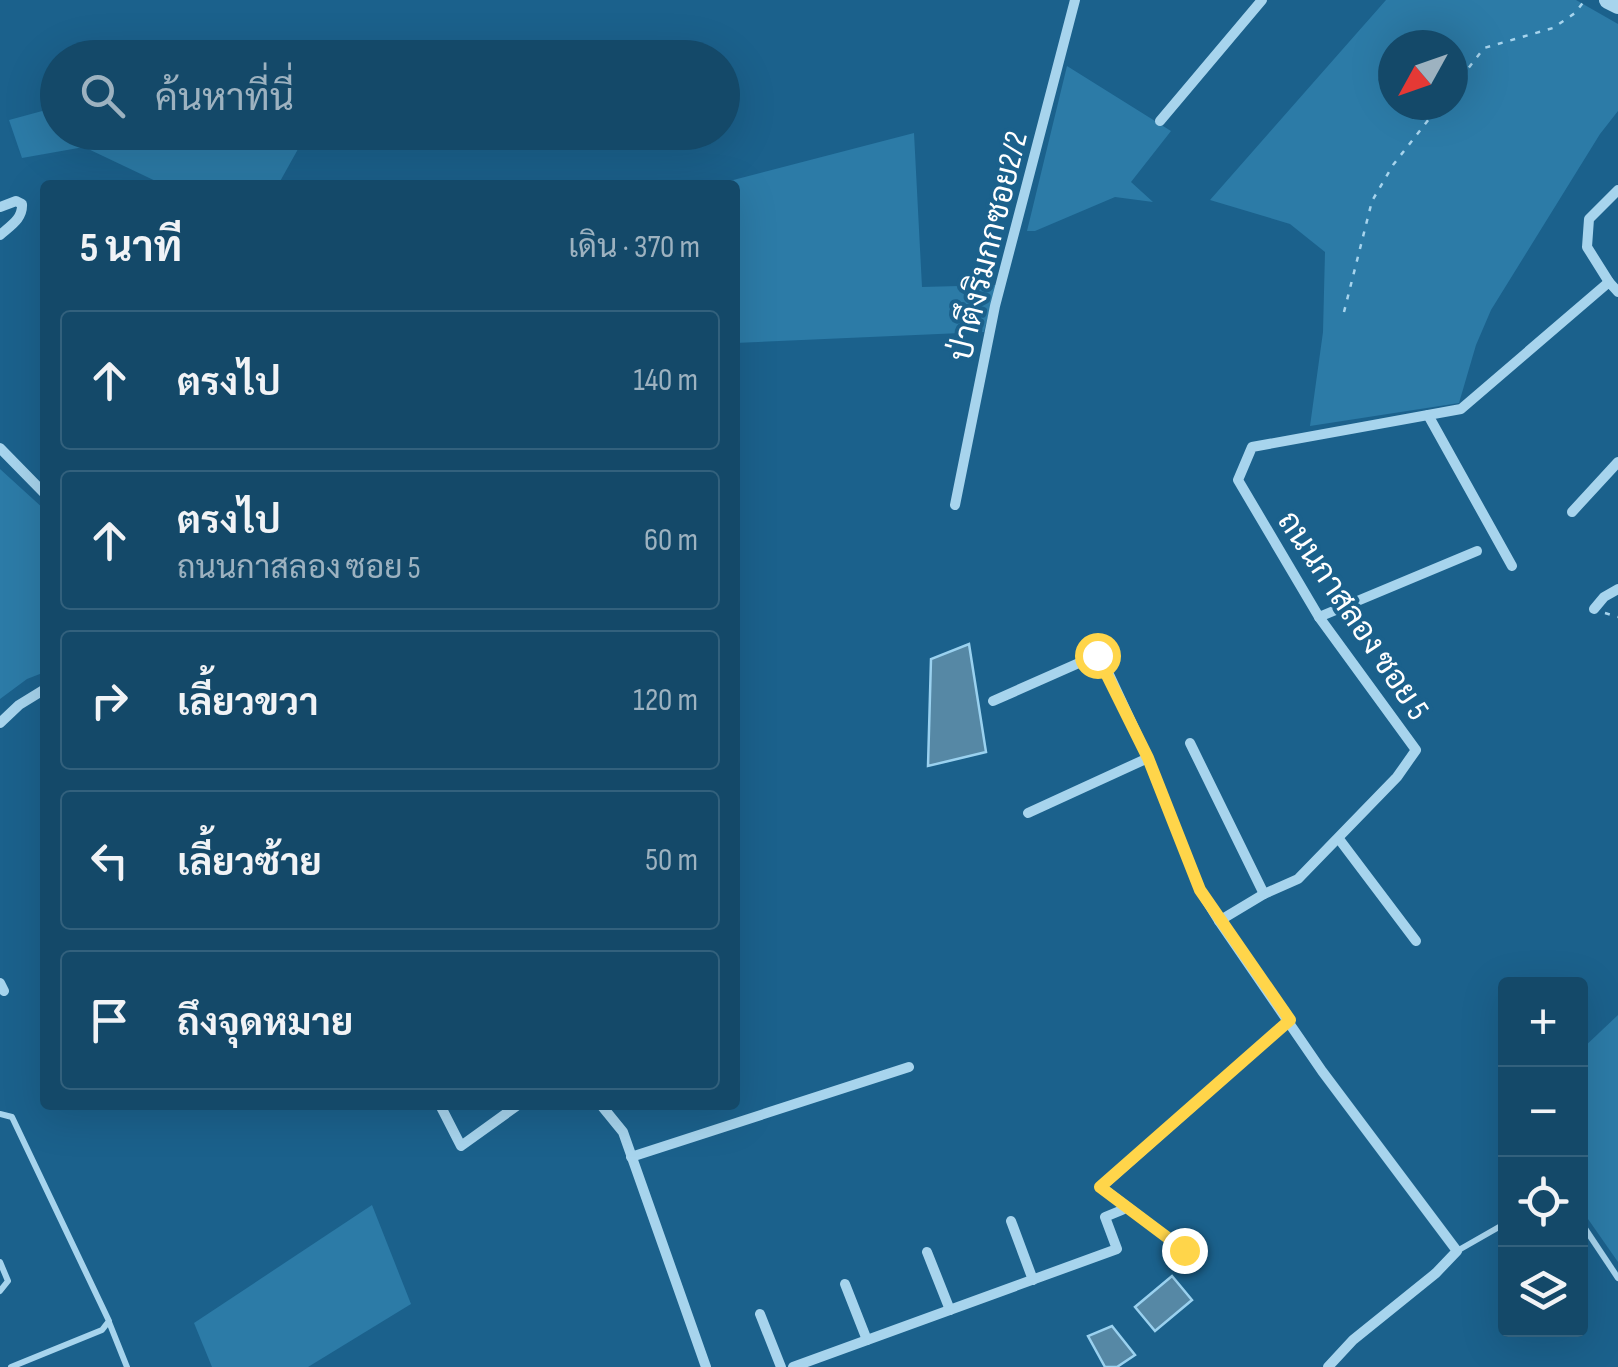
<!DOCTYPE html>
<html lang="th">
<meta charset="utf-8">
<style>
:root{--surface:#144969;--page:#215371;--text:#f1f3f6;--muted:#9db2c0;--line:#33617d}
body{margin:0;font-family:"Sofia Sans Condensed",Sarabun,sans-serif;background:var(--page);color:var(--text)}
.controls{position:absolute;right:30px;bottom:30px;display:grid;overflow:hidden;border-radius:10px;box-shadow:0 10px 40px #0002}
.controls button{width:90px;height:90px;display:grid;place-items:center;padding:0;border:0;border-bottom:2px solid var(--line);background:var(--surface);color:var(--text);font:50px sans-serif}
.compass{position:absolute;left:1378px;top:30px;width:90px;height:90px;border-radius:50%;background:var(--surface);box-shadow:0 10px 40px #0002;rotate:230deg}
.stop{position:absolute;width:30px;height:30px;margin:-22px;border:8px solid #ffd54a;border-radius:50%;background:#fff}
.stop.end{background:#ffd54a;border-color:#fff;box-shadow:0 2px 10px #0008}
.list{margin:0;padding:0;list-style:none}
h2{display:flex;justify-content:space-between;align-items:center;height:130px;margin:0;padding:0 40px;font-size:42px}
h2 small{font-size:32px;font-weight:400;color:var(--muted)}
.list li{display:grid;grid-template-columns:65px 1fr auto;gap:30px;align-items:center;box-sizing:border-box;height:140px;margin:0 20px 20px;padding:0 20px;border:2px solid var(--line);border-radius:10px}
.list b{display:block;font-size:38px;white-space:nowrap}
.list p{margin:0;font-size:32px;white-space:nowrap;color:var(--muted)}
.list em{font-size:32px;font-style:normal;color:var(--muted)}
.icon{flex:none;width:55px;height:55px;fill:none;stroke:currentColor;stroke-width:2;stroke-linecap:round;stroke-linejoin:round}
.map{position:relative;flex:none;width:1618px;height:1367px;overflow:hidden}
.search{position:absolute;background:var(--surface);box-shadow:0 10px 40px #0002;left:40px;top:40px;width:700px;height:110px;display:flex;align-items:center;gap:25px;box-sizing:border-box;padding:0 35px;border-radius:55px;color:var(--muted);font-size:38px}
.panel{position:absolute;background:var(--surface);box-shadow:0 10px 40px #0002;left:40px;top:180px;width:700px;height:930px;border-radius:10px}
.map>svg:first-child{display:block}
.green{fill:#2c7ba7;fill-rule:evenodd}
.water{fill:#5688a5;stroke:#9ad1ef;stroke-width:2.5}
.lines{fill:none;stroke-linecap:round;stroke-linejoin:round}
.path{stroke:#a7d4ed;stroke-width:2.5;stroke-dasharray:5 8;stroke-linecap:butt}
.service{stroke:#a7d4ed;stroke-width:6}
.minor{stroke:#a7d4ed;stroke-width:10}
.tertiary{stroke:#a7d4ed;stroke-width:18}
.route{stroke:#ffd54a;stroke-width:12}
.labels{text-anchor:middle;stroke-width:8;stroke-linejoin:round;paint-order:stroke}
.street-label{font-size:32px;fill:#fff;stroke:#1b618c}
</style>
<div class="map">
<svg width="1618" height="1367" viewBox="0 0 1618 1367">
<rect width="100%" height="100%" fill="#1b618c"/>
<!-- green -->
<g class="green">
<path d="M1386,0h190l42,24v87l-18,23 -109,176 -15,35 -17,58 -149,23 13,-94 2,-80 -35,-28 -80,-24zM1393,45h60v60h-60z"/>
<polygon points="1067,66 1171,131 1131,182 1153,202 1115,197 1035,231 1027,231"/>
<polygon points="57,107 58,132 307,133 278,185 164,185 84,147 22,158 9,120"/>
<polygon points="914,133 922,287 996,285 984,332 735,343 735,185 714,185"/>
<polygon points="0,469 45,510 45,672 27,679 0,699"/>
<polygon points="1618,1015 1618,1262 1581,1209 1581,1050"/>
<polygon points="372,1205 411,1304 308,1367 212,1367 194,1323"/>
</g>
<!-- water -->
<g class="water">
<polygon points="969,644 986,752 928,766 931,659"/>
<polygon points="1172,1276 1192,1300 1155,1331 1135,1307"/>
<polygon points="1112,1326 1135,1355 1117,1367 1105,1367 1088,1336"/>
</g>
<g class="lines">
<!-- path -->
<g class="path">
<polyline points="1453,88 1484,48 1553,28 1575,13 1585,0"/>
<polyline points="1344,312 1372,201 1393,165 1440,105"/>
<polyline points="1605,613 1618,617"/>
</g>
<!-- service -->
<g class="service">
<polyline points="0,1114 12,1117 109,1321 102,1330 11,1367"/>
<polyline points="1580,1221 1618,1278"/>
<polyline points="1457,1251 1506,1223"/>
<polyline points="0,1262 8,1281 0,1291"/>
<polyline points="109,1322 127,1367"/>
</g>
<!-- minor -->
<g class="minor">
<polyline points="1160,121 1262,0"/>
<path d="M0,207l16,-6 6,3c1,15 -12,22 -22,31"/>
<polyline points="1609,282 1587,247 1589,219 1618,190"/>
<polyline points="1428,415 1512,566"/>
<polyline points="0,448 45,494"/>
<polyline points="955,505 995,306 1075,0"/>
<polyline points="1572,512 1618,462"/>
<polyline points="1594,609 1604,597 1618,589"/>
<polyline points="1319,617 1477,551"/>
<polyline points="993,701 1097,655 1101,657 1148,758 1200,890 1219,921"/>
<polyline points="0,723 19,705 45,689"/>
<polyline points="1190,743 1264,894"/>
<polyline points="1028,813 1148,758"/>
<polyline points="1339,839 1416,941"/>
<polyline points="0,983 4,991"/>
<polyline points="440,1105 461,1146 518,1105"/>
<polyline points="601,1105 623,1132 706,1367"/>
<polyline points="631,1157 909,1067"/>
<polyline points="1011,1221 1033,1280"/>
<polyline points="1184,1250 1101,1187 1289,1021"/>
<polyline points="927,1252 950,1310"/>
<polyline points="845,1284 867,1340"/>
<polyline points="760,1314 781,1367"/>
<polyline points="793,1367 1117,1249 1105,1217 1122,1210"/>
<polyline points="1328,1367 1353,1340 1436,1273 1457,1251 1322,1071 1219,921 1264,894 1298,879 1397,777 1416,750 1319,617 1238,480 1252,447 1461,409 1609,282 1618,292"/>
</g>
<!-- tertiary -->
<polyline class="tertiary" points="1608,0 1618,5"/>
</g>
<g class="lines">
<!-- route -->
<polyline class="route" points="1097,655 1148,758 1200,890 1290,1020 1100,1187 1184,1250"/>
</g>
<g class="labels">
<!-- street labels -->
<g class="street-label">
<text transform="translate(988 246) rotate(-76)" y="11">ป่าตึงริมกกซอย2/2</text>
<text transform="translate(1354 615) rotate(56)" y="11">ถนนกาสลอง ซอย 5</text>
</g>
</g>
</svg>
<div class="controls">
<button>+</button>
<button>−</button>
<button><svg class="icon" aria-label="locate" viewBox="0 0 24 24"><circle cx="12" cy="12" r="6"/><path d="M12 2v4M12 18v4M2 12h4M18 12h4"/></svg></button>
<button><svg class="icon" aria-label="layers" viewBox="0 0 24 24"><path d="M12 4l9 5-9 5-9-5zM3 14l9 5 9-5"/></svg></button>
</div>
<svg class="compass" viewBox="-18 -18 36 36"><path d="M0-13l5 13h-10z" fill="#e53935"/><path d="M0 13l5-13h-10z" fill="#9db2c0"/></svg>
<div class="stop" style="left:1097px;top:655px"></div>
<div class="stop end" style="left:1184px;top:1250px"></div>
<div class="search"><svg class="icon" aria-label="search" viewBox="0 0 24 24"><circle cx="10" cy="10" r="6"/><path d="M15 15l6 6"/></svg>ค้นหาที่นี่</div>
<section class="panel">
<h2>5 นาที<small>เดิน · 370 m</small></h2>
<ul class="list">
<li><svg class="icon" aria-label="ahead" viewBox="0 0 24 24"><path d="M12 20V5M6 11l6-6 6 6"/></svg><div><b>ตรงไป</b></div><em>140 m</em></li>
<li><svg class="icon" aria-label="ahead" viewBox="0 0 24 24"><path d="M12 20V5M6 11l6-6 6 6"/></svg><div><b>ตรงไป</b><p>ถนนกาสลอง ซอย 5</p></div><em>60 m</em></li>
<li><svg class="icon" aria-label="right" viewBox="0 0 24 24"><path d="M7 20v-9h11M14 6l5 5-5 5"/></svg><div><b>เลี้ยวขวา</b></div><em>120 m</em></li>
<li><svg class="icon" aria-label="left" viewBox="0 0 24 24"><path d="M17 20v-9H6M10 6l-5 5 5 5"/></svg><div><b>เลี้ยวซ้าย</b></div><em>50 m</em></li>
<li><svg class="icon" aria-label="arrive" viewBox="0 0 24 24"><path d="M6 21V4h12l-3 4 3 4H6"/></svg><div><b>ถึงจุดหมาย</b></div></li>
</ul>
</section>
</div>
